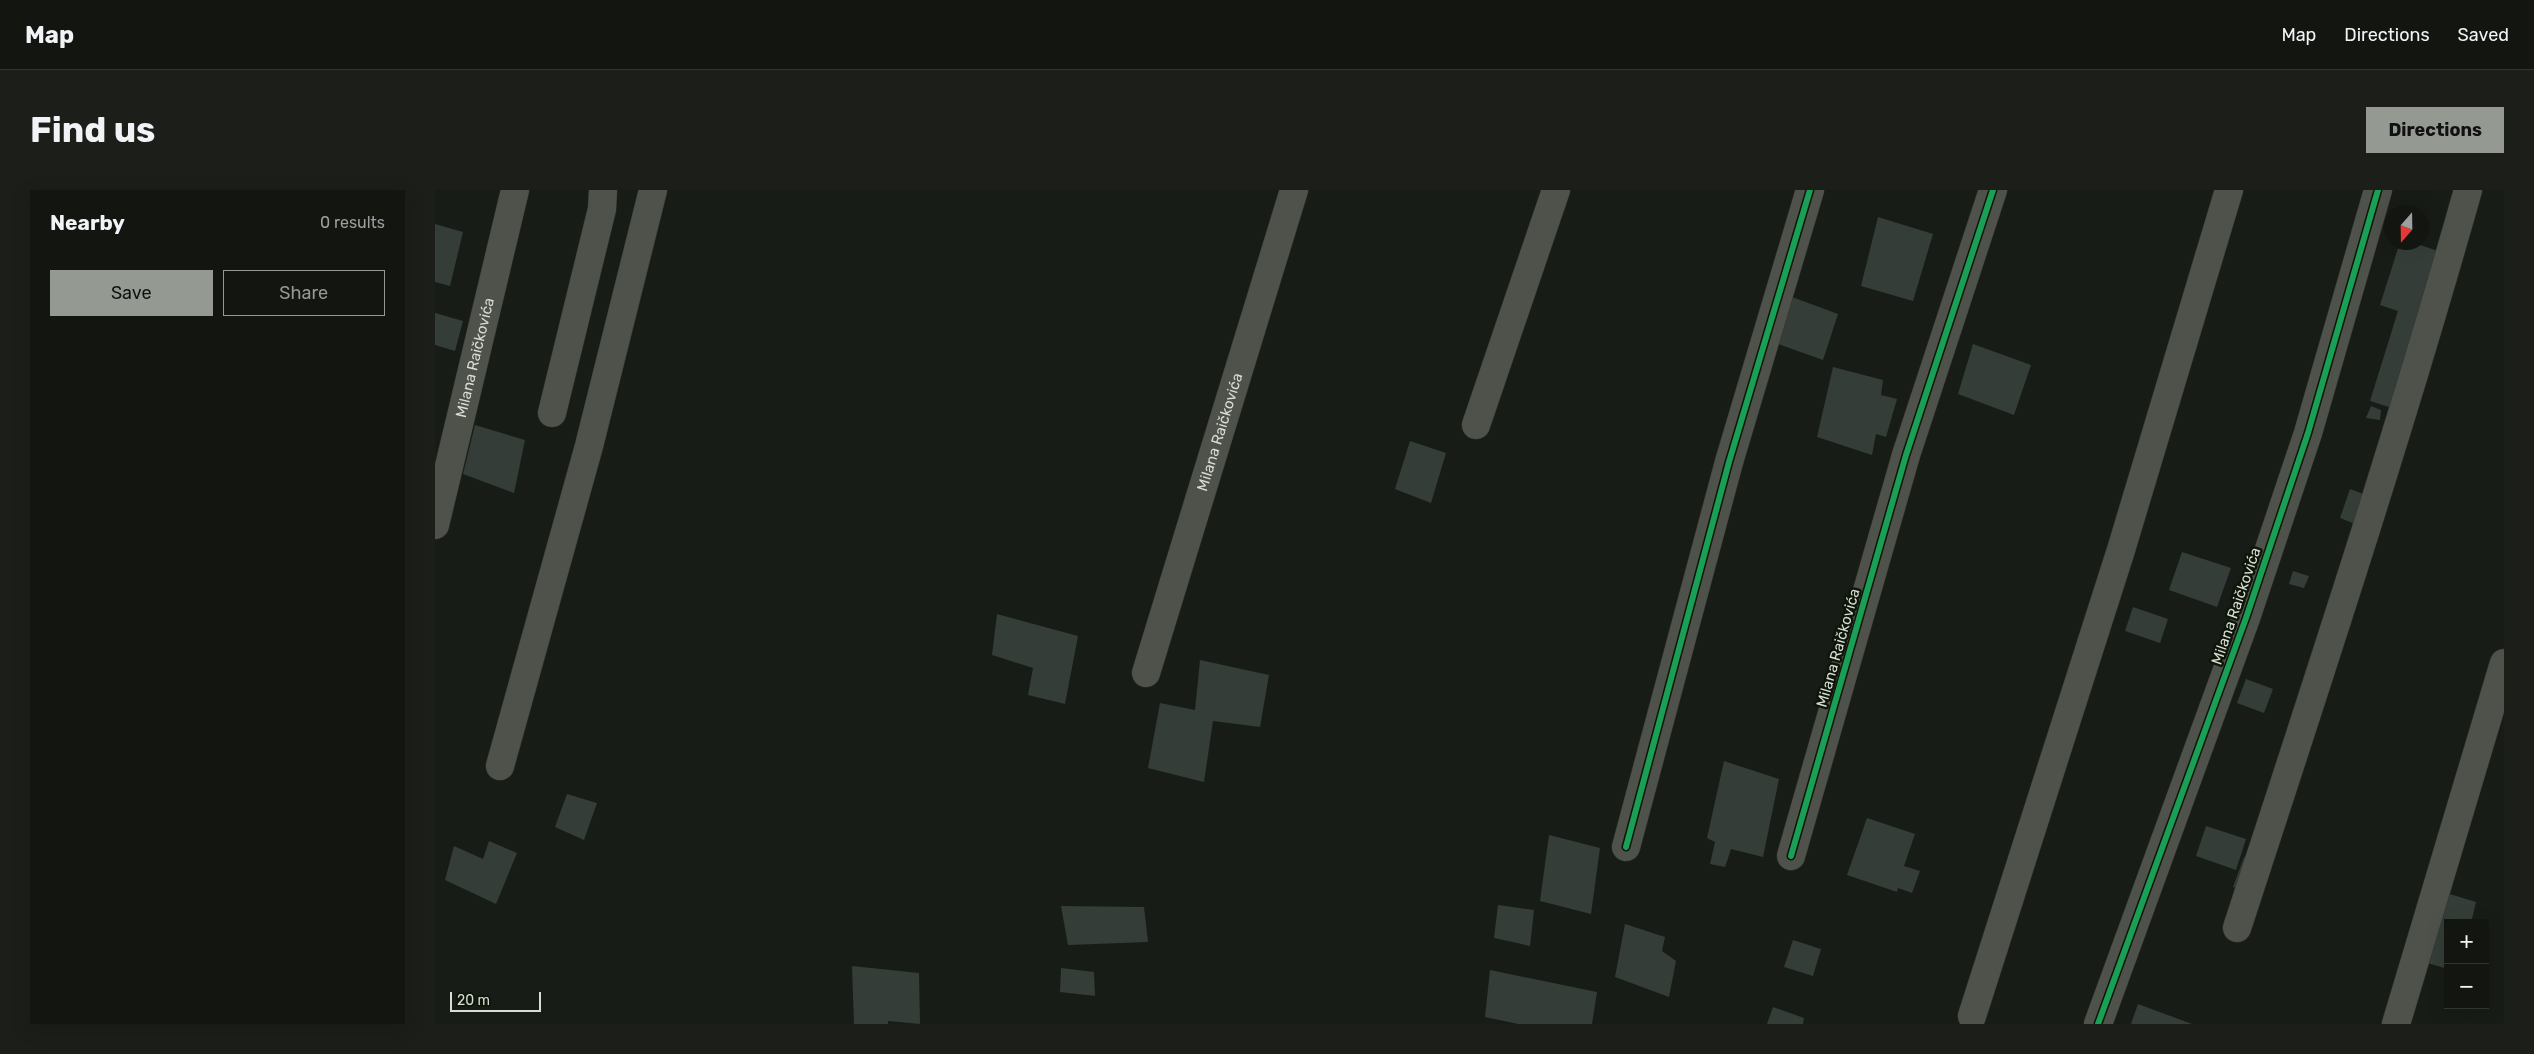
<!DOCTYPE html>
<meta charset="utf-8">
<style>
:root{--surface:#121510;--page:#1b1e19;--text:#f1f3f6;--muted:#9c9f9f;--line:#313430;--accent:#949992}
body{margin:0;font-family:Rubik,sans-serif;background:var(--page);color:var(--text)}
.controls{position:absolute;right:15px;bottom:15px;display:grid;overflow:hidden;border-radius:0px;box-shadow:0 5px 20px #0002}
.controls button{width:45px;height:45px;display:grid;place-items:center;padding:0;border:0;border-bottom:1px solid var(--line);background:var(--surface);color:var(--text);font:25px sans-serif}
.compass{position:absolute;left:1949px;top:15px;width:45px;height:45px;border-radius:50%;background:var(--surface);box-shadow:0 5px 20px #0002;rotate:200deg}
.scale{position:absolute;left:15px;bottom:12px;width:91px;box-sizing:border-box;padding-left:5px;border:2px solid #d7ddd4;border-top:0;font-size:14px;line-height:18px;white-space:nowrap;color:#d7ddd4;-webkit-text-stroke:4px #0e160a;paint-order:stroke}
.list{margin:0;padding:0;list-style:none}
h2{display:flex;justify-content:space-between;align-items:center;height:65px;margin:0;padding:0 20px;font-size:21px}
h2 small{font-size:16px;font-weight:400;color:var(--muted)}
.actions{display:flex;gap:10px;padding:15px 20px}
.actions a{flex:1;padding:11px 0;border:1px solid var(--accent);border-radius:0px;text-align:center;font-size:18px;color:var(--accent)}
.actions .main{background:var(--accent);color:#111}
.map{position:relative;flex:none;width:2069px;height:834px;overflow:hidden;border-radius:0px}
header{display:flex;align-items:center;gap:30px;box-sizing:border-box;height:70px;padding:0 25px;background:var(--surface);border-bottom:1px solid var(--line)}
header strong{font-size:24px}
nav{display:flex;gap:28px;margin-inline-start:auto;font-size:18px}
.intro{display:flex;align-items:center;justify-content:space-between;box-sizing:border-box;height:120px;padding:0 30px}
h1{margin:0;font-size:35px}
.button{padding:12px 22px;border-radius:0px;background:var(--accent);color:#111;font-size:18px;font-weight:700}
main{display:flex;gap:30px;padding:0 30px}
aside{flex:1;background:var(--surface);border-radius:0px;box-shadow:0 5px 20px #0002}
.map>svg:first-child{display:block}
.building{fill:#343d38}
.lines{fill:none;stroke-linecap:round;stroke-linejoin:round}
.minor-casing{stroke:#333631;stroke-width:29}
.minor{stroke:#4f514b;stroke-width:28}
.cycleway-casing{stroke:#0e160a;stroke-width:9}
.cycleway{stroke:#1a9f57;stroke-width:6}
.labels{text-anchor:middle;stroke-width:5;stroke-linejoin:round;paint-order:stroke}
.street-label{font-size:15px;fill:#d7ddd4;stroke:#0e160a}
</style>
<header>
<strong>Map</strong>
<nav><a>Map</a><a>Directions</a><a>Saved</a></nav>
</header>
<div class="intro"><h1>Find us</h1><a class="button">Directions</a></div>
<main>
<aside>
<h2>Nearby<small>0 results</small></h2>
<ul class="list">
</ul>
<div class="actions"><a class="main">Save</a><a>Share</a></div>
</aside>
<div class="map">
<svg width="2069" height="834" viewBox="0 0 2069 834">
<rect width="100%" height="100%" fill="#181c16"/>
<!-- building -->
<g class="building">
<polygon points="1443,27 1498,44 1478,111 1426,96"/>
<polygon points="0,34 28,42 15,96 0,92"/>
<polygon points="1965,52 1976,52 2012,64 1963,220 1935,211 1963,121 1945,115"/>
<polygon points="1357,107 1403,124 1388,170 1343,154"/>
<polygon points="0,123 28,131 20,161 0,155"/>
<polygon points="1538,154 1596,175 1579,225 1523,204"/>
<polygon points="1398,177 1448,190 1446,205 1462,209 1451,247 1441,244 1437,265 1382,247"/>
<polygon points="1936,216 1946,220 1945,230 1931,228"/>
<polygon points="40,235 90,250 79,303 28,284"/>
<polygon points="975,251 1011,263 996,313 960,299"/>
<polygon points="1915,299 1931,305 1920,334 1905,328"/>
<polygon points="1747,362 1796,378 1782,417 1734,400"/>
<polygon points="1858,381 1874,386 1869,398 1854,394"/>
<polygon points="1698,417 1733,429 1725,453 1690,441"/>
<polygon points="562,424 643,446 630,514 593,505 598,478 557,465"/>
<polygon points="765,470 834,485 825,537 778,531 769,592 713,578 725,513 760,520"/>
<polygon points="1811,489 1838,499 1829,523 1802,513"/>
<polygon points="1289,571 1344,589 1328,667 1296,659 1290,677 1275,674 1280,652 1272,648"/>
<polygon points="132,604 162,613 149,650 120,637"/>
<polygon points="1432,628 1480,644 1469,676 1485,681 1477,703 1463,698 1462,702 1412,685"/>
<polygon points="1771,636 1811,649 1801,680 1761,666"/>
<polygon points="1114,645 1165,658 1156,724 1105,711"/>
<polygon points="54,651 82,663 61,714 10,690 19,656 48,669"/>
<polygon points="1809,667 1820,671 1810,701 1798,697"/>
<polygon points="2008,702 2041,712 2036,733 2013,733 2013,779 1989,772"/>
<polygon points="1063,715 1099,720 1095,756 1059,748"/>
<polygon points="626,716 709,717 713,752 633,755"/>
<polygon points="1190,734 1230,747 1227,761 1241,771 1234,807 1180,787"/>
<polygon points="1358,750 1386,759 1378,786 1349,777"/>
<polygon points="417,776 484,783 485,834 453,831 453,834 419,834"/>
<polygon points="626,778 659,782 660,806 625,802"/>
<polygon points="1055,780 1162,802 1157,834 1083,834 1050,827"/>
<polygon points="1703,814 1757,834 1696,834"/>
<polygon points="1338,817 1369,828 1368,834 1332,834"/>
</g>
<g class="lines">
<!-- minor casing -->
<g class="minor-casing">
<g id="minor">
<polyline points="117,223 167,19 168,0"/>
<polyline points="1041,235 1121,0"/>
<path id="s1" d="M0,335l80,-335"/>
<path id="s2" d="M711,483l148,-483"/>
<polyline points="65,576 154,256 218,0"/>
<polyline points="1191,657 1294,272 1375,0"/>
<polyline points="1356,666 1471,265 1558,0"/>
<path d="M1802,738c80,-245 161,-490 231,-738"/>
<polyline points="1537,826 1686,360 1794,0"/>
<polyline points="1663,834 1811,428 1873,243 1943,0"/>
<polyline points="1961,834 2069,473"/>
</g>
</g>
<!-- minor -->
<use href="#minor" class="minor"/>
<!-- cycleway casing -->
<g class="cycleway-casing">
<g id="cycleway">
<polyline points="1191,657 1294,272 1375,0"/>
<polyline points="1356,666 1471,265 1558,0"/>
<polyline points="1663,834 1811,428 1873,243 1943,0"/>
</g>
</g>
<!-- cycleway -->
<use href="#cycleway" class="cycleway"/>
</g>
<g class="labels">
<!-- street labels -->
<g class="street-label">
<text dy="5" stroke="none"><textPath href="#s1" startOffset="172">Milana Raičkovića</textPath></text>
<text dy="5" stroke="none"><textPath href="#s2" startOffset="252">Milana Raičkovića</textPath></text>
<text transform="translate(1801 416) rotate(-71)" y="5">Milana Raičkovića</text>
<text transform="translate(1403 458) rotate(-74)" y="5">Milana Raičkovića</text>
</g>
</g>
</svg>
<div class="controls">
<button>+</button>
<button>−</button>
</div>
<svg class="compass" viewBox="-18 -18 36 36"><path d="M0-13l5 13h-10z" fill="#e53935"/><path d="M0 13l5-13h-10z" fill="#9c9f9f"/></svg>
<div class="scale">20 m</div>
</div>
</main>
